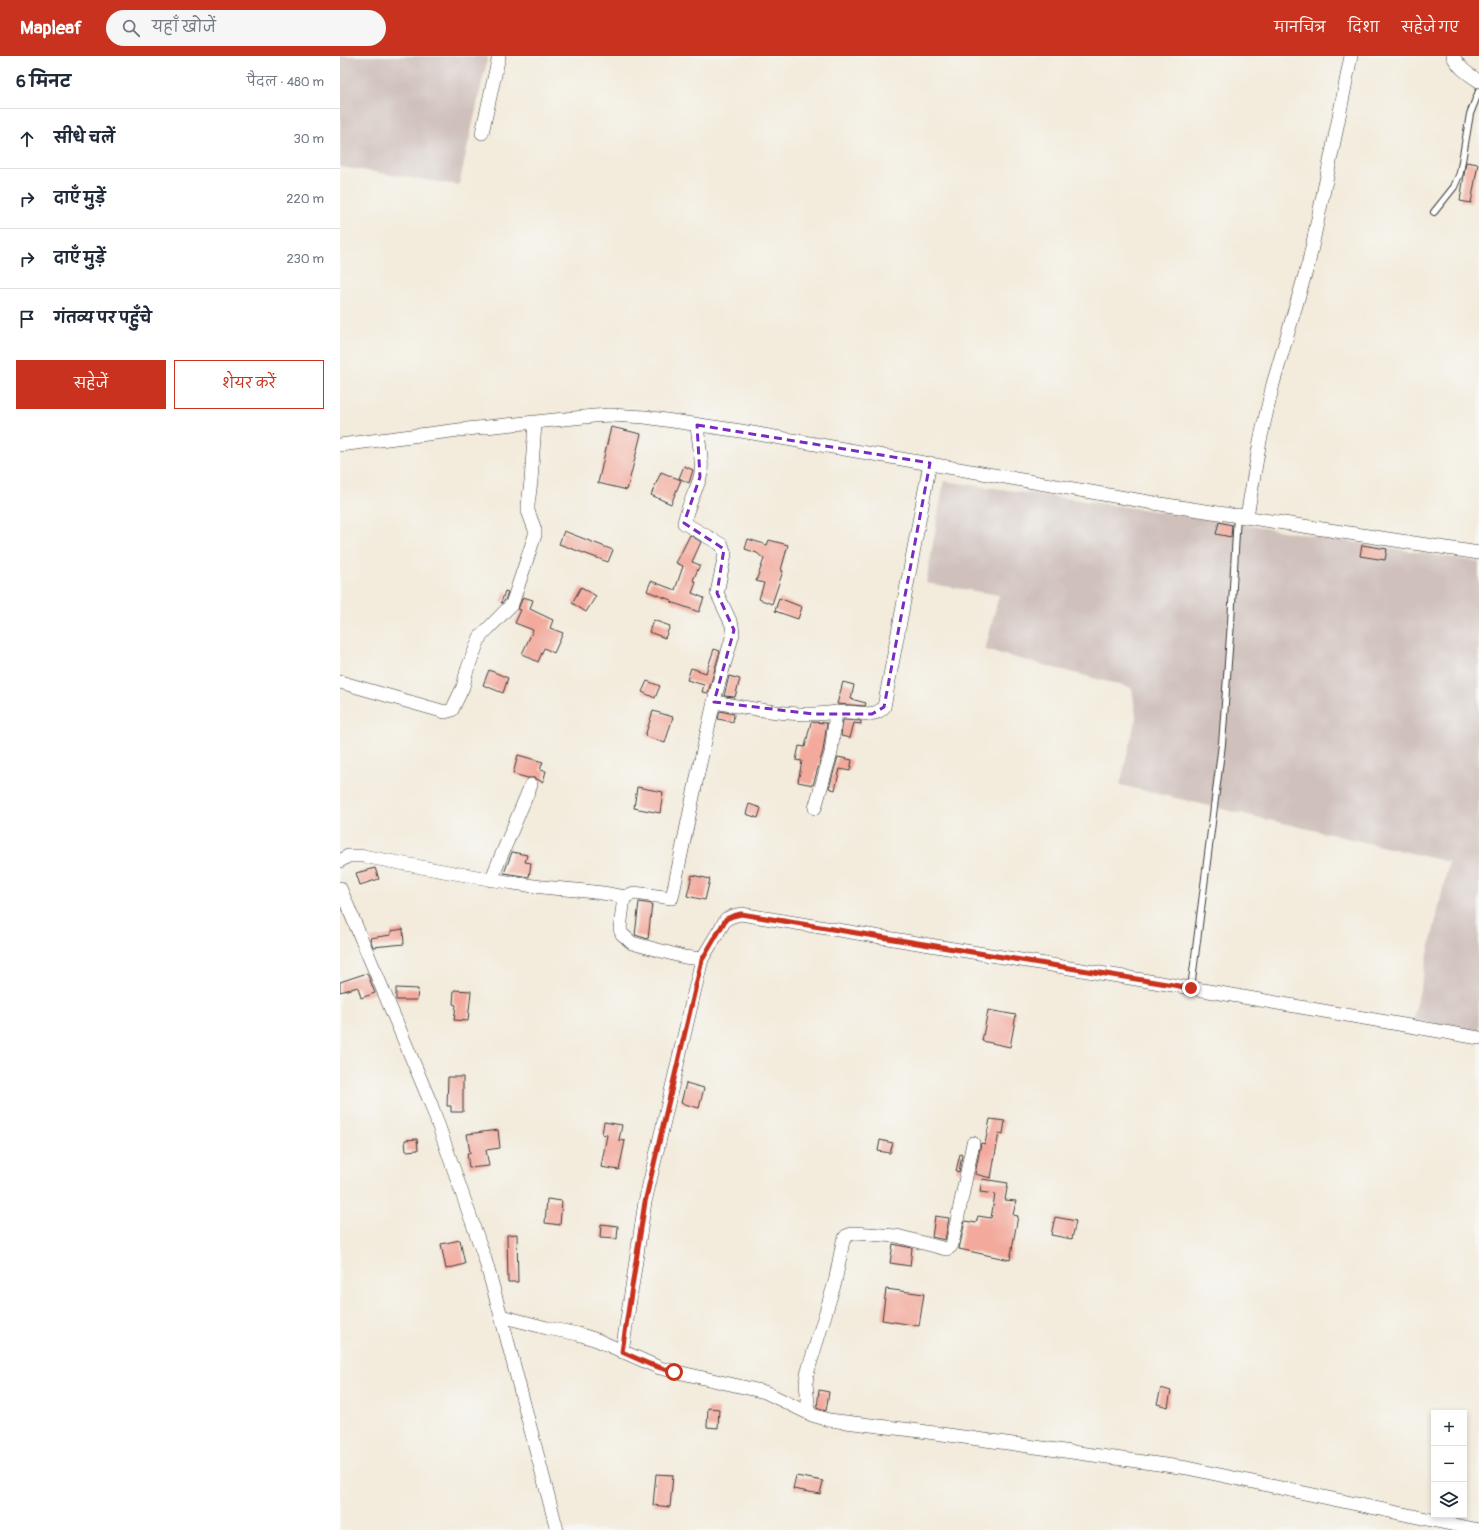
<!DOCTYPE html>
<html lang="hi">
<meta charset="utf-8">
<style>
:root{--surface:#fff;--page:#f6f6f7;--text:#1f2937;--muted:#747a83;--line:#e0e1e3;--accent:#c8321e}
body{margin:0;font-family:Pangolin,"Playpen Sans Deva",sans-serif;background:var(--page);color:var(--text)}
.controls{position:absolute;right:12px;bottom:12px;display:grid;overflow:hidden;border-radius:0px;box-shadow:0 2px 6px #0003}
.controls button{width:36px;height:36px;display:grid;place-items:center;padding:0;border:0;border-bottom:1px solid var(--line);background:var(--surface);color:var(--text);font:20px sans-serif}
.stop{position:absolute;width:12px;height:12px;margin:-9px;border:3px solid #c8321e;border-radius:50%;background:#fff}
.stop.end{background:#c8321e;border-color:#fff;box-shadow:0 1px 4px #0008}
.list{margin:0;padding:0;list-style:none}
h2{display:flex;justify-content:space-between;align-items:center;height:52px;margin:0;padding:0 16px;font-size:17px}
h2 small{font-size:13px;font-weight:400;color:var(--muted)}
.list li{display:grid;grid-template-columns:26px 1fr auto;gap:12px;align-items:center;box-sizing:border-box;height:60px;padding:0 16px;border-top:1px solid var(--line)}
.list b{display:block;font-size:15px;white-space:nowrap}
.list em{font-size:13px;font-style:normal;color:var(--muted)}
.actions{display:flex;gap:8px;padding:12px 16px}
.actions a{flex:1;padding:9px 0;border:1px solid var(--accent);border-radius:0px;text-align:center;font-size:14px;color:var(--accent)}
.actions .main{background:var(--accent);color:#fff}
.icon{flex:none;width:22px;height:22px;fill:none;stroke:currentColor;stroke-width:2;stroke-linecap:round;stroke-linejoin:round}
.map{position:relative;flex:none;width:1139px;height:1474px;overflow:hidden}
header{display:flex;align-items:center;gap:24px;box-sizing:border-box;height:56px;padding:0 20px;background:var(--accent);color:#fff}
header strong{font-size:19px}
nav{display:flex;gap:22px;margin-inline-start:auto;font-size:14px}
.search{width:280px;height:36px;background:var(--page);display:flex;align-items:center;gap:10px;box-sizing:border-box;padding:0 14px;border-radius:22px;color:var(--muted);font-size:15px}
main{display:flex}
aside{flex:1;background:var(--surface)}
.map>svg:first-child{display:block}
.industrial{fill:#cfc0bb}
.building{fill:#f3aa9d}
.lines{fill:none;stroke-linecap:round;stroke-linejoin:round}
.service-casing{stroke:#3c3b39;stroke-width:8}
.minor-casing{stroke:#3c3b39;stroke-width:14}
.service{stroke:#fff;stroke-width:6}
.minor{stroke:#fff;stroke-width:13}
.route{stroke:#c8321e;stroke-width:5}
.marked{fill:none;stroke:#7b2cbf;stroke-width:3;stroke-dasharray:8 5;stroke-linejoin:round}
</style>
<header>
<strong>Mapleaf</strong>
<div class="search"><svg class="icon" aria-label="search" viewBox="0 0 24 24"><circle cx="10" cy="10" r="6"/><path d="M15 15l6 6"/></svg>यहाँ खोजें</div>
<nav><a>मानचित्र</a><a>दिशा</a><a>सहेजे गए</a></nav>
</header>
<main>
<aside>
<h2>6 मिनट<small>पैदल · 480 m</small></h2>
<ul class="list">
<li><svg class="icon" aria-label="ahead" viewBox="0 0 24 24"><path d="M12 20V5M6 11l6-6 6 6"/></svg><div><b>सीधे चलें</b></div><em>30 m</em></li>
<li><svg class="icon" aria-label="right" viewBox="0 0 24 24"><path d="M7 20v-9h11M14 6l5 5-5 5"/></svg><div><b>दाएँ मुड़ें</b></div><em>220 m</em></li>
<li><svg class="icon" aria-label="right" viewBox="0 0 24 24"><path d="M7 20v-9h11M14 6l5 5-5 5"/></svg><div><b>दाएँ मुड़ें</b></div><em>230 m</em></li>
<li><svg class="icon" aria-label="arrive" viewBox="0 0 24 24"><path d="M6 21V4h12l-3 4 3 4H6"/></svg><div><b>गंतव्य पर पहुँचे</b></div></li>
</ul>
<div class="actions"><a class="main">सहेजें</a><a>शेयर करें</a></div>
</aside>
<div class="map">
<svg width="1139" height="1474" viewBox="0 0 1139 1474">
<rect width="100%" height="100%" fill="#f6f6f2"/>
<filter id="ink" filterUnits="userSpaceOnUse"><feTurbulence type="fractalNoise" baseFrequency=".025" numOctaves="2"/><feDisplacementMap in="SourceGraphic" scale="8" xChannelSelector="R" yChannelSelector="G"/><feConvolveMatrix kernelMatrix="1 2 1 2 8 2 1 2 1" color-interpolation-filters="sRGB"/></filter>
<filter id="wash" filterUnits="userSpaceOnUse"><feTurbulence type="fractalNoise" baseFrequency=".012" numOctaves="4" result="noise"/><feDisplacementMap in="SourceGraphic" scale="16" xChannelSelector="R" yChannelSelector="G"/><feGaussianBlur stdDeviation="0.9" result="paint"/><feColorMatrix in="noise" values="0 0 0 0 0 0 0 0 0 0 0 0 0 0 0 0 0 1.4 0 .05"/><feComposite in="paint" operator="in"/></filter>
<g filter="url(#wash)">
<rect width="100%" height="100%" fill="#f3ebdb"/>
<!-- industrial -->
<g class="industrial">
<polygon points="0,0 148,0 119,129 0,111"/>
<polygon points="604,425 829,457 1139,506 1139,975 1073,964 1109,806 780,729 796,661 792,632 645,594 659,539 586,527"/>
</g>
<g id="blocks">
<!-- building -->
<g class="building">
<polygon points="1126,106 1138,108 1131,147 1120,145"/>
<polygon points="271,371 301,378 287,434 258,427"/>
<polygon points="344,410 353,414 349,427 339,422"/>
<polygon points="321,416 341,424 331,448 311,439"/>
<polygon points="879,466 892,469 891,481 876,478"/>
<polygon points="224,475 273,494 268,506 219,488"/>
<polygon points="350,479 361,486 352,506 360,509 353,524 356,526 352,537 364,542 359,556 331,546 331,544 307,535 311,525 335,534 343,510 336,507"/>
<polygon points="408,483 427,489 429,484 448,489 441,514 443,515 432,548 419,543 424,527 416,525 424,503 417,497 405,493"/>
<polygon points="1022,489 1047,493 1045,504 1020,500"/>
<polygon points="241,531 256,540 246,556 232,547"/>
<polygon points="165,535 168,536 165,544 162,547 161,547"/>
<polygon points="183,541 193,544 190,553 213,564 210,572 223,577 214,597 204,592 198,606 182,598 193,574 175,567 181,554 178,553"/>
<polygon points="439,542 462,551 458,563 435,555"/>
<polygon points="313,564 330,570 325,582 309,576"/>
<polygon points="374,593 380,595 368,637 362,636 364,629 347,624 351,612 366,617"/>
<polygon points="149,614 168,622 163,637 143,629"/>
<polygon points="389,620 400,623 395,641 384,640"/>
<polygon points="307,625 320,630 315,642 302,636"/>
<polygon points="503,626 514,629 511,643 526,647 525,650 497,648"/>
<polygon points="313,655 333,661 325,687 305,680"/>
<polygon points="380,655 394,658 393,666 378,663"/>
<polygon points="503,664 521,665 521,668 514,667 510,682 501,680"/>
<polygon points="471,666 487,667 483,695 473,729 458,726 462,705 456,704 459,690 465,691"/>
<polygon points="178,699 203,706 200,714 206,715 203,726 194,722 188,722 173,718"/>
<polygon points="498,701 512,704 510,715 500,713 495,734 489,732"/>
<polygon points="297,731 323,736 320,757 294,752"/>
<polygon points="409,748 421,752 418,762 406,758"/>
<polygon points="172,796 187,799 185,806 191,807 189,821 164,817"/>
<polygon points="35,812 39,823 20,829 16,817"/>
<polygon points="352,819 370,823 365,844 347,840"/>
<polygon points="299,846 312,848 308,883 295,879"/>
<polygon points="63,873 64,888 33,891 30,882 51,879 51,875"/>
<polygon points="27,917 35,937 21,942 18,931 0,936 0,926"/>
<polygon points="56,932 78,933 77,944 56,944"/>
<polygon points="114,934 131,935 128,965 114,964 116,949 113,948"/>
<polygon points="648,954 676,959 670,991 642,985"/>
<polygon points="108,1021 123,1021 123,1056 111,1056 111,1050 107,1050"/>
<polygon points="346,1027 364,1032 359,1052 341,1047"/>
<polygon points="650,1063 665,1065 663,1078 659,1077 651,1122 635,1118 641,1087 645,1088"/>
<polygon points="264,1066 282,1069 279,1084 285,1085 279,1114 261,1111 267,1079 262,1078"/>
<polygon points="158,1074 160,1092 146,1094 149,1110 129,1112 127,1097 130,1097 127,1078"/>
<polygon points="77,1083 78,1094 66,1095 65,1084"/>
<polygon points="540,1084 553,1087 550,1097 538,1095"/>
<polygon points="620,1098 622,1099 619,1116 616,1115"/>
<polygon points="642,1123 668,1127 665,1144 676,1145 673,1159 678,1160 670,1204 619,1193 625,1165 636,1167 638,1160 651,1162 655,1138 640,1136"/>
<polygon points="207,1143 222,1145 220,1169 205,1167"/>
<polygon points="595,1160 609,1162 605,1184 592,1181"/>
<polygon points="715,1161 736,1165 732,1183 711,1179"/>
<polygon points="261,1168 278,1170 277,1183 260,1182"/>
<polygon points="177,1178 178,1226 168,1226 167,1179"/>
<polygon points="120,1184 125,1208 106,1213 101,1188"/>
<polygon points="553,1188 572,1192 570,1210 550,1207"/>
<polygon points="546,1233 584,1238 579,1270 542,1264"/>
<polygon points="821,1332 831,1335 828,1351 817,1348"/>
<polygon points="479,1334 489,1336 486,1355 477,1352"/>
<polygon points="368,1352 379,1353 378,1372 367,1371"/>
<polygon points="316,1418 333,1419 330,1451 313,1449"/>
<polygon points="456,1420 483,1425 480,1438 453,1433"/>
</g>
</g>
</g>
<g filter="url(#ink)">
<use href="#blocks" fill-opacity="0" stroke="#3c3b39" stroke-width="1"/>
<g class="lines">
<!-- service casing -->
<g class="service-casing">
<g id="service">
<polyline points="1094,156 1114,131 1120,117 1130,58 1139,35"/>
<polyline points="851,932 882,688 891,566 897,459"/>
</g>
</g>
<!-- minor casing -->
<g class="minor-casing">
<g id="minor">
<path d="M1113,0c6,12 15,18 26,25"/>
<polyline points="142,77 159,0"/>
<polyline points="0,389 127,373 254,360 270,359 305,361 401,375 820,448 1139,497"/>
<polyline points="898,459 907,460 920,385 933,328 969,205 992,96 1011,0"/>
<polyline points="0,626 105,656 112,654 123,631 127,614 140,581 172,548 195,479 195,474 188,455 188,449 191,425 195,367"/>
<path d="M374,646c31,5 68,13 98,12 11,0 21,-2 31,-2 14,-1 31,7 41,-5l46,-244"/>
<polyline points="475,752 491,697 496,656"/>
<path d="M0,805l8,-5h15c57,11 114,22 171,30 30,4 61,4 90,11l-4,32 2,5 10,9 52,14 18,2"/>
<polyline points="151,824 191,729"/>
<polyline points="0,832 91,1048 145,1203 161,1260 217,1474"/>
<path d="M284,841l10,-4 38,5 27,-130 17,-75 17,-59 -1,-9 -15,-32 8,-39 -3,-9 -38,-22c3,-16 11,-30 16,-45 4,-14 -2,-38 -3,-53"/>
<polyline points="161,1260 207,1272 238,1278 257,1284 320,1312 425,1336 472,1359 489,1364 580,1375 847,1412 1139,1474"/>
<polyline points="282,1296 305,1146 362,903 386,863 393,860 401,858 851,932 1139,982"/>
<path d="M469,1357l-3,-29 1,-10 28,-92 8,-41 3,-5 8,-3 43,3 49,13c6,-2 6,-4 7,-9l20,-97"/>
</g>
</g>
<!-- service -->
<use href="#service" class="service"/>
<!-- minor -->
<use href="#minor" class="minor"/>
</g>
</g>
<g class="lines" filter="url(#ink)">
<!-- route -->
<polyline class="route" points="334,1316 309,1308 282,1296 305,1146 362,904 386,863 393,860 401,858 851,932"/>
</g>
<!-- marked area -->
<path class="marked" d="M357,369l233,38 -46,244 -12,7h-59l-99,-12 20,-72 -17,-37 7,-44 -40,-26 16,-46z"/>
</svg>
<div class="controls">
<button>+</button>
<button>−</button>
<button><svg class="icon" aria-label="layers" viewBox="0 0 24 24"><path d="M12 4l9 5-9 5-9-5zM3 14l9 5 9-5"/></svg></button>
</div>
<div class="stop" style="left:334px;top:1316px"></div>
<div class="stop end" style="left:851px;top:932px"></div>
</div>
</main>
